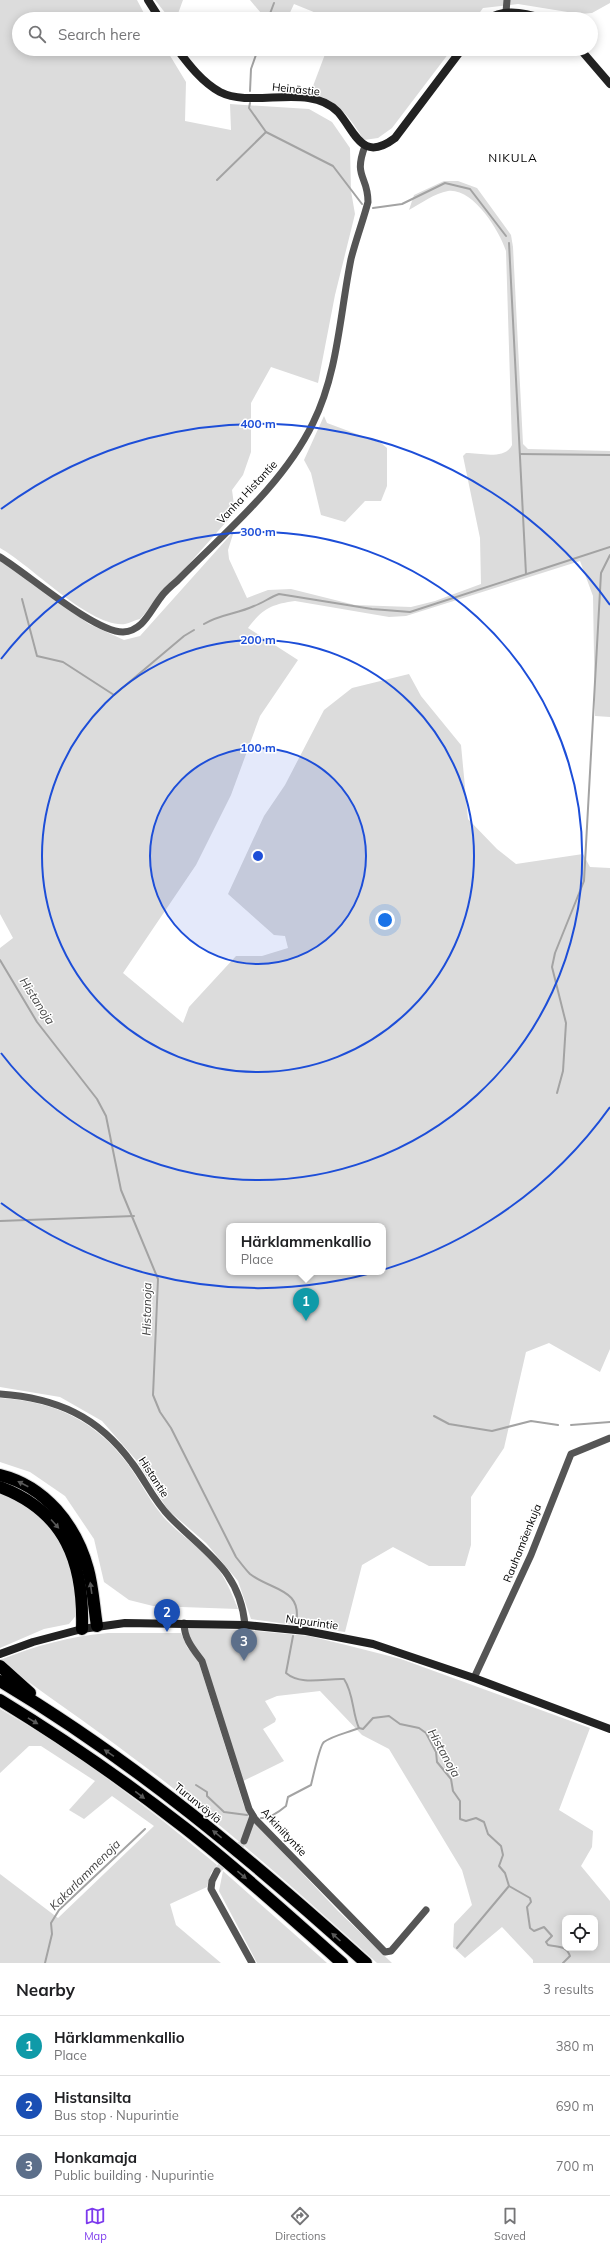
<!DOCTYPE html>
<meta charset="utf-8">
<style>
:root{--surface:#fff;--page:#f2f2f2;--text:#202124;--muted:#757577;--line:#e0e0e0;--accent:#7c3aed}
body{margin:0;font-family:Mulish,sans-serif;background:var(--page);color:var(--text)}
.controls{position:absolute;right:12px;bottom:12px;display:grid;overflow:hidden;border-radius:8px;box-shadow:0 2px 10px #0003}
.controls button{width:36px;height:36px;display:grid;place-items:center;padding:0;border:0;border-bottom:1px solid var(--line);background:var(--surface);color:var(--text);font:20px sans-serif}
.you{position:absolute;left:385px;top:920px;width:14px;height:14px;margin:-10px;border:3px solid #fff;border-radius:50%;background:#1a73e8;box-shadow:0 0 0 6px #1a73e833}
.badge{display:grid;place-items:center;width:26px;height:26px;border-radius:50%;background:var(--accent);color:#fff;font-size:13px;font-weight:700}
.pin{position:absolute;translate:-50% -33px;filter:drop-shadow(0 1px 2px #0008)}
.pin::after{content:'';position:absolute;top:21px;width:14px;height:12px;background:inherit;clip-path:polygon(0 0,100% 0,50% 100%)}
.popup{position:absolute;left:226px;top:1223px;width:160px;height:52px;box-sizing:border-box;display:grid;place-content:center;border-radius:8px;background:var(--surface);filter:drop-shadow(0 1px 3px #0005);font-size:13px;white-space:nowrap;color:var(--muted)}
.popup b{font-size:15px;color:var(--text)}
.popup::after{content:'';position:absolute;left:50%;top:100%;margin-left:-8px;border:8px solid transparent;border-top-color:var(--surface)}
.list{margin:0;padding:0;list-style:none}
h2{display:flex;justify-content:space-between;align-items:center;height:52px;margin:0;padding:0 16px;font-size:17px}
h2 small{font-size:13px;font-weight:400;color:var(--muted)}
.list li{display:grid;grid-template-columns:26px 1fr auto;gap:12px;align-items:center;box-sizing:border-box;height:60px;padding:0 16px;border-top:1px solid var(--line)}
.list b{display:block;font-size:15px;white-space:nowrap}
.list p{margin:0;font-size:13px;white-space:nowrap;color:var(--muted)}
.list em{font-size:13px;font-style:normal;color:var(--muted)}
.icon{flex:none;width:22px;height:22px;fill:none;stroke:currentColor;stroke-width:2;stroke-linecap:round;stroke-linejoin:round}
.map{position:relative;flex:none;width:610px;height:1963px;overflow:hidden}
.search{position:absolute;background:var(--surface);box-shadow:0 2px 10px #0003;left:12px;right:12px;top:12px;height:44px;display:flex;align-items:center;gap:10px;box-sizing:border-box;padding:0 14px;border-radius:22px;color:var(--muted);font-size:15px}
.sheet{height:232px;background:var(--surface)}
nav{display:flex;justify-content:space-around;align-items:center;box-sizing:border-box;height:56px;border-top:1px solid var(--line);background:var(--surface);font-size:11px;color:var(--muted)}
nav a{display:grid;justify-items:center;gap:2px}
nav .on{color:var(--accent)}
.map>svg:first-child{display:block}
.green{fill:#dcdcdc;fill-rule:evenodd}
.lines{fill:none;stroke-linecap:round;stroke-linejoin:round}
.stream{stroke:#a3a3a3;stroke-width:2}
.street-tunnel{stroke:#d9d9d9;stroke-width:7;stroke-dasharray:7 3.5;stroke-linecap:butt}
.highway-casing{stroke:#dbdbdb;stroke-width:14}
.street{stroke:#555;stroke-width:7}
.secondary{stroke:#222;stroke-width:8}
.highway{stroke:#000;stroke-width:12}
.oneway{fill:#595959}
.ring{fill:none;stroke:#1d4ed8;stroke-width:2}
.labels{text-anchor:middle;stroke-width:3;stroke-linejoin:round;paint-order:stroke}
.street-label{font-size:11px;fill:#000;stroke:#fff}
.neighbourhood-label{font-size:12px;letter-spacing:1px;fill:#000;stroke:#fff}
.water-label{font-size:12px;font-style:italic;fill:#444;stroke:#fff}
.centre{fill:#1d4ed8;stroke:#fff;stroke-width:2}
.ring-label{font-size:12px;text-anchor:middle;font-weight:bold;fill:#1d4ed8;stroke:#fff;stroke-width:3;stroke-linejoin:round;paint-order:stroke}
</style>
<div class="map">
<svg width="610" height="1963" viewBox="0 0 610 1963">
<rect width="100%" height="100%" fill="#fff"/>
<!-- green -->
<g class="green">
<path d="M0,0h137l10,19h-128v30h147l20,33 -1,39 46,9 -1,-26 79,5 23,13 18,26 1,43 4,23 -20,81 -17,88 -47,-16 -20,36v49l-8,23 -11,15 3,22 -95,107c-5,1 -10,4 -15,5 -35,4 -94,-59 -125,-76z"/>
<polygon points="155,0 183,0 176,19 170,19"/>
<polygon points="250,0 610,0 610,3 592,13 580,14 518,4 483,8 475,19 331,19 294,4 287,19 266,19"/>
<path d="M327,49h125l-60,79 -14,10 -14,2c-14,-22 -27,-42 -54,-46z"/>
<path d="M444,181h14l19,7 34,47 2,12 10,197 5,5 82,2v266l-15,-1 -2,-120 -13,-35 -174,55 -17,1 -94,-16c-23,3 -33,8 -47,27l50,32 -38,56 -29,79 -35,70 -73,108 60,50 6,-16 47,-51h26l26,-8 -3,-12 -11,-1 -46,-41 36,-78 21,-31 39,-75 28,-22 57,-14 12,22 40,49 7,74 29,30 19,15 67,-10 7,13 20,1v481l-10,23 -51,-29 -23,9 -22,96 -33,49v48l-6,21h-36l-36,-19 -31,18 -17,67 -94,-13 -13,-38 -32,-38 -38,-33 -32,-50 -34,-39 -42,-24 -60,-10v-439l13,-10 -13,-24v-354l89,64 35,16 16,-4 94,-105 -6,19 1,9 18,39 21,-8 23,-1 64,16 56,2 24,-6 46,-17 -1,-46 -17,-82 3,-3c14,0 39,7 46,-8l-6,-194c-7,-21 -33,-63 -58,-60 -13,2 -28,13 -39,19l5,-15zM229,1226h154v46h-154z"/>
<polygon points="324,416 327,423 381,443 387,448 387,486 381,501 365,501 345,522 321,515 311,473 304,460"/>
<path d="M0,1398c53,3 95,22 127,65 12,16 21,35 34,51 15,19 39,32 55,52 10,13 16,28 22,43l-85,-3 -24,-6 -25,-18 -10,-43 -29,-43 -35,-24 -30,-10z"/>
<path d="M0,1490c30,12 61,40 71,72 5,16 5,35 7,51l-9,11 -25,5 -44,19z"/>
<path d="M188,1628l58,2 63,6 37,9 55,14 189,69 -31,82 34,21 -1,16 -11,19 29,35v62h-77v-3l-31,-33 -37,31 -12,-11 1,-23 18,-19 -10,-35 -73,-121 -27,-14 -42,-44 -43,5 -12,5 11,18 -1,3 -12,7 21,32 -41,20 -21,-64 -36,-84zM565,1918h30v30h-30z"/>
<path d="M108,1633h73l6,14 11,13 46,146 10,16 84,89 54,52h-15c-79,-71 -159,-143 -245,-206 -43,-33 -88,-63 -132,-96v-1c35,-14 70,-24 108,-27z"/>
<path d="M0,1709c77,44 149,99 217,156l-6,8 -4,14 -37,17 6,21 45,38h-221v-89l58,44 96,-92 -42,-30 -28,23 -15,-9 26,-29 -54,-35h-12l-29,27z"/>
<polygon points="223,1871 327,1963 257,1963 219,1891"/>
</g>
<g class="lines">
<!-- stream -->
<g class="stream">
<polyline points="268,19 274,3"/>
<polyline points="250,91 251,69 258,49"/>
<polyline points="250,103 249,108 266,132 333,166 362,204"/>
<polyline points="217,180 266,132"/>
<polyline points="373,208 402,204 445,183 470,189 506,236"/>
<polyline points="509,243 526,574"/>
<polyline points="520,454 610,455"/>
<polyline points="22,599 37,656 63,662 114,695 184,636 194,630"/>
<path d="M204,624c16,-10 33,-10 50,-18 9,-3 16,-9 25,-12l93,15 38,3 200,-65"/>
<path d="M0,960l37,62 60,77 9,17 15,74 37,89 -5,116 7,17 11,16 65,129c4,5 9,12 14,17 22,17 53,14 46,50"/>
<polyline points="557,1093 563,1071 566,1023 552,967 555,953 584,881 601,573 610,555"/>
<polyline points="0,1221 134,1216"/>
<polyline points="434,1416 449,1424 492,1431 531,1421 558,1425"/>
<polyline points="571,1425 610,1422"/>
<path d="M293,1636l-7,37c15,13 40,5 58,6 10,15 8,34 15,49l4,1 10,-11 16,-2 11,8 19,4 7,5 10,19 1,10 14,17 2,12 7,10v18l6,2 10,-3 8,4 4,12 13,12 2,9 -4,11 6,7 4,13 21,12 1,4 -4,5 3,21 4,3 10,-4 8,9 -6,6 2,3c9,2 18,0 22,11l-7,7"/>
<polyline points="196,1785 207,1792 207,1796 224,1812 247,1815"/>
<path d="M261,1818c8,1 19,-7 25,-12l2,-9 23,-12c2,-8 9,-41 13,-43 10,-7 23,-9 35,-14"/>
<polyline points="457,1948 509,1886"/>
<polyline points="45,1963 52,1934 51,1923 59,1910 145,1829"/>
</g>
<!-- street-tunnel -->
<polyline class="street-tunnel" points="217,1871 244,1841"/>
<!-- highway casing -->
<g class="highway-casing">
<g id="highway">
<path d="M0,1475c45,11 76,50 88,94 5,18 6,39 9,57"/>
<path d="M0,1487c66,25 84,76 82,142"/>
<polyline points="0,1666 30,1693"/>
<path d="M0,1681c133,79 252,179 366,282"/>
<path d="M0,1700c64,39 126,82 185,128 54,42 105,89 157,135"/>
</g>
</g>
<!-- street -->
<g class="street">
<polyline points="506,12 507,0"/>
<path d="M0,557c28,17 94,75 123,75 20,-1 27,-21 38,-35 4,-6 10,-11 16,-16 47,-48 106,-96 136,-158 25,-50 27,-110 38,-164 5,-20 12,-38 17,-57 0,-27 -15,-24 -3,-56"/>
<path d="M0,1394c56,4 98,22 132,69 13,17 22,38 38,54 35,36 70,53 75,108"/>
<path d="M184,1623c0,16 9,26 18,38l47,148 6,10 130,133 6,-1 35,-41"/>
<polyline points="474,1678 531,1555 571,1454 610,1438"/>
<polyline points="244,1841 253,1816"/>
<polyline points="217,1871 212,1881 211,1889 252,1963"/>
</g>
<!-- secondary -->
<g class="secondary">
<polyline points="148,0 160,19"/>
<path d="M488,19c16,-11 39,-6 56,0"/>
<path d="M177,49c12,16 25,33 43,43 33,17 90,-10 118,20 18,21 24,51 57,26l67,-89"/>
<polyline points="580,49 610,84"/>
<polyline points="0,1654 33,1642 82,1629 125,1623 245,1625 306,1631 373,1644 474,1678 610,1729"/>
</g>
<!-- highway -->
<use href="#highway" class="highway"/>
</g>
<!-- one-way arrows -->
<defs><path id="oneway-solid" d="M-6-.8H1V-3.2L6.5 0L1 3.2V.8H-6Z"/></defs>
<g class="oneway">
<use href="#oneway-solid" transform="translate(23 1484) rotate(-153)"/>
<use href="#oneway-solid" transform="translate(55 1524) rotate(48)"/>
<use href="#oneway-solid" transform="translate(91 1588) rotate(-98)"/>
<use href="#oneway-solid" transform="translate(33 1721) rotate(31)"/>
<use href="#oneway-solid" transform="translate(109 1753) rotate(-146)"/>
<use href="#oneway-solid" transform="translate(140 1795) rotate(37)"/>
<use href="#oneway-solid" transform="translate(217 1834) rotate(-141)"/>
<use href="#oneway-solid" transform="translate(242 1875) rotate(40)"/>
<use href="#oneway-solid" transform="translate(336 1937) rotate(-138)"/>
</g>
<!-- distance rings -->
<circle cx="258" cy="856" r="108" fill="#1d4ed8" fill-opacity=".12"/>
<g class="ring">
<circle cx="258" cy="856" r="108"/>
<circle cx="258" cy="856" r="216"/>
<path d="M1 659A324 324 0 1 1 1 1053"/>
<path d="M610 1107A432 432 0 0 1 1 1203M1 509A432 432 0 0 1 610 605"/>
</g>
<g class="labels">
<!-- street labels -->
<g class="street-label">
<text transform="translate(296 89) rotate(6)" y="4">Heinästie</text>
<text transform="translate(247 492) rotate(-47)" y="4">Vanha Histantie</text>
<text transform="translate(154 1477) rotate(57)" y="4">Histantie</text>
<text transform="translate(522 1543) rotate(-68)" y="4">Rauhamäenkuja</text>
<text transform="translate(312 1622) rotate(8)" y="4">Nupurintie</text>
<text transform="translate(198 1803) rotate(39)" y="4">Turunväylä</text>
<text transform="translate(284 1832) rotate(47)" y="4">Arkiniityntie</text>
</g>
<!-- neighbourhood labels -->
<g class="neighbourhood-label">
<text x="513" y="162">NIKULA</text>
</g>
<!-- water labels -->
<g class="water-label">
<text transform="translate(37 1001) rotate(57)" y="4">Histanoja</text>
<text transform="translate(147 1309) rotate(-89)" y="4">Histanoja</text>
<text transform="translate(444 1753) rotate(61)" y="4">Histanoja</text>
<text transform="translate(85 1875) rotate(-45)" y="4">Kakarlammenoja</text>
</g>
</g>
<circle cx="258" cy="856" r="6" class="centre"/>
<g class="ring-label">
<text x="258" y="428">400 m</text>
<text x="258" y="536">300 m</text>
<text x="258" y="644">200 m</text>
<text x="258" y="752">100 m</text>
</g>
</svg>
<div class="controls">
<button><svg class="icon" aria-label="locate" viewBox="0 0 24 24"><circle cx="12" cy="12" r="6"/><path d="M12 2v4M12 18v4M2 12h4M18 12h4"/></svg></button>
</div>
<div class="you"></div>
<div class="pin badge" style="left:306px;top:1321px;background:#0f9aa8">1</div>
<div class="popup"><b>Härklammenkallio</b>Place</div>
<div class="pin badge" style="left:167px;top:1632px;background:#1a4fb4">2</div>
<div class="pin badge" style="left:244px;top:1661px;background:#5c6f8a">3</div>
<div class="search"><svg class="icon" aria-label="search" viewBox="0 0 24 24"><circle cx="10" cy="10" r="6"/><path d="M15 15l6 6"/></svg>Search here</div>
</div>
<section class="sheet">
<h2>Nearby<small>3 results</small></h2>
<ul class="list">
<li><span class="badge" style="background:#0f9aa8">1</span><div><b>Härklammenkallio</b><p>Place</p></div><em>380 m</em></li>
<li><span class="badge" style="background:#1a4fb4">2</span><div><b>Histansilta</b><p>Bus stop · Nupurintie</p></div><em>690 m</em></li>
<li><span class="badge" style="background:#5c6f8a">3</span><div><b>Honkamaja</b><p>Public building · Nupurintie</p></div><em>700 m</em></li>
</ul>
</section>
<nav>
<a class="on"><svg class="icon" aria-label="map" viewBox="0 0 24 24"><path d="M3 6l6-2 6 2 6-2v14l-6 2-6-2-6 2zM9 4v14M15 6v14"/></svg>Map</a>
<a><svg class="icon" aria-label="directions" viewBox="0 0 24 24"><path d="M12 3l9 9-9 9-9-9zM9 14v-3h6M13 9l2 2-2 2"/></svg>Directions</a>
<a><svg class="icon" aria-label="saved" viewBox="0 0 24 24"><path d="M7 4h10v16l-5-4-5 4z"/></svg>Saved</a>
</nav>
